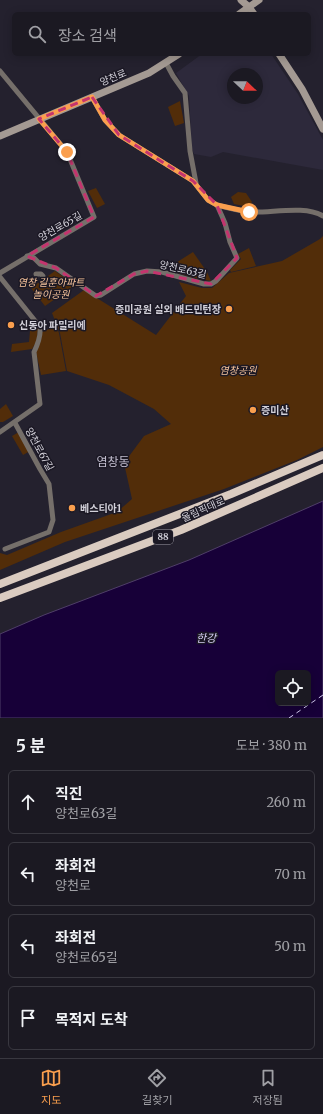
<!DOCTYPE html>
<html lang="ko">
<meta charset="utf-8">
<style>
:root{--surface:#1b1922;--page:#24222a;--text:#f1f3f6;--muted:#a0a0a5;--line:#393840;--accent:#fa9f4e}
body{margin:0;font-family:Merriweather,"Noto Sans KR",serif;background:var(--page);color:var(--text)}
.controls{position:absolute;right:12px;bottom:12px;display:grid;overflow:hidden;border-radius:6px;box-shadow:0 2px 10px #0003}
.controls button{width:36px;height:36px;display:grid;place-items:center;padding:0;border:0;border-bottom:1px solid var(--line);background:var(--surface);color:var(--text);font:20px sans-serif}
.compass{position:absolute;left:227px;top:68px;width:36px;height:36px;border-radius:50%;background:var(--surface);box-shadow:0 2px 10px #0003;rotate:112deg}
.stop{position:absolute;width:12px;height:12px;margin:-9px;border:3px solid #fa9f4e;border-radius:50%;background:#fff}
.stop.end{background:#fa9f4e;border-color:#fff;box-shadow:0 1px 4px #0008}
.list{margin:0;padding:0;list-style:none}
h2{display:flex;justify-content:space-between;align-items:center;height:52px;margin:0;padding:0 16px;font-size:17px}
h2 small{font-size:13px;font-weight:400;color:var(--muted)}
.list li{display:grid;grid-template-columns:26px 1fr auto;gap:12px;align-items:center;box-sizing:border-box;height:64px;margin:0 8px 8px;padding:0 8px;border:1px solid var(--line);border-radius:6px}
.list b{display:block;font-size:15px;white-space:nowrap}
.list p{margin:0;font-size:13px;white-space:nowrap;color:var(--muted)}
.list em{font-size:13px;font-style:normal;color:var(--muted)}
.icon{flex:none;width:22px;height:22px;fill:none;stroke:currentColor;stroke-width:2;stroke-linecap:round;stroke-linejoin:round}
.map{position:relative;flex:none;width:323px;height:718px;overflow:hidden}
.search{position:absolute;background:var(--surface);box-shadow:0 2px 10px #0003;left:12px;right:12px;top:12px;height:44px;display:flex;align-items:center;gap:10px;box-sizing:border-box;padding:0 14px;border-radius:6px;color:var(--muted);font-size:15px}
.sheet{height:340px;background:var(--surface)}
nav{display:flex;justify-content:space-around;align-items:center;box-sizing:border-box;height:56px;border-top:1px solid var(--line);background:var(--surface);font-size:11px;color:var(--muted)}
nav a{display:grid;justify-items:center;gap:2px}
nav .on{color:var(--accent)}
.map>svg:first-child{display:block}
.built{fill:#2d293b;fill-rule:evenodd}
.green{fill:#522d09}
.water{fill:#170038;stroke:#4f3e68;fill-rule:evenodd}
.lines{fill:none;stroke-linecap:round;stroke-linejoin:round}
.ferry{stroke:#d5cdf3;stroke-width:1;stroke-dasharray:5 4;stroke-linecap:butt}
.minor{stroke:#756f6a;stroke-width:5}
.secondary{stroke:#a49a93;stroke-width:7}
.trunk{stroke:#dacbc0;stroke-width:8}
.route{stroke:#fa9f4e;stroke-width:5}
.marked{fill:none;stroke:#c4346e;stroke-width:3;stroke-dasharray:8 5;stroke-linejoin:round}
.poi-dot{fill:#fa9f4e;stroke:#1b1824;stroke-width:1.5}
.labels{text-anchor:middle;stroke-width:3;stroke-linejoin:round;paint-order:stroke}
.shield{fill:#1b1824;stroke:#9b99a3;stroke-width:1}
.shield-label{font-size:9px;font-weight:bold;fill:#d2d0d9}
.street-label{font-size:10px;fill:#d2d0d9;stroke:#1b1824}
.park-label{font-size:10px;font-style:italic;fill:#f7c49c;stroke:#1b1824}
.poi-label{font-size:10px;font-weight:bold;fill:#d2d0d9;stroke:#1b1824;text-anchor:start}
.water-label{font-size:11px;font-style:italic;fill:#d5cdf3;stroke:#1b1824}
.quarter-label{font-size:12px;fill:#c1bdce;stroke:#1b1824}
</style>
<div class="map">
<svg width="323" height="718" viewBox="0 0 323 718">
<rect width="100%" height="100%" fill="#24212e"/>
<!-- built -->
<path class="built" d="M202,54h69l27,40 25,46v30l-100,-18 -12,5 -17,-3 -2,-5 -3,-53 -13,-23zM233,74h24v24h-24z"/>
<!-- green -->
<g class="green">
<polygon points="180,101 184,123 175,126 168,107"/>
<polygon points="96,188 105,204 97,208 88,191"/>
<polygon points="238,192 246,193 252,202 249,207 234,204 231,197"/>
<polygon points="323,236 323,447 297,460 224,489 65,542 0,570 0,553 7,555 61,532 117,512 132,499 124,463 144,436 171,424 154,409 109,385 67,371 60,333 52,313 84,290 156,335 186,296 179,282 202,288 212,288 229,273 282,261 320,239"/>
<polygon points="249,248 256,266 231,272 230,270 241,259 238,254"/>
<polygon points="193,252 207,272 211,281 199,279 174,272 171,266"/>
<polygon points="55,271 75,285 45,306 31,288"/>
<polygon points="56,326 59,333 66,371 41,375 36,352 42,332"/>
<polygon points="38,327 37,341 32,349 11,352 12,344 29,342 30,331"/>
<polygon points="6,404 13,416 3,422 0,422 0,409"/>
<polygon points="19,432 30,451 23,455 12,436"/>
</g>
<!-- water -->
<path class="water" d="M323,501v217h-323v-84l44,-19 145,-55zM278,673h30v30h-30z"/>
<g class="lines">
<!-- ferry -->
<polyline class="ferry" points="289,718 323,695"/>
<!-- minor -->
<g class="minor">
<polyline points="166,63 173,76 185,93 190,151 196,183"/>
<polyline points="0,71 67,152 94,217 0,273"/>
<path d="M217,205c11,3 23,6 34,7 21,1 54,-7 72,4"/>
<polyline points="27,256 34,258 40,264 56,268 96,296 101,295 134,274 147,271 162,272 204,284 211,284 216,281 237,258 230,242 225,223 217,205 208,200 193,181 119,135 105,120 92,97"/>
<polyline points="36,274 41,274 43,276"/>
<path d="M0,277l40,50c1,9 -2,17 -6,25l6,52 -40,28"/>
<polyline points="5,549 49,532 53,520 49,484 40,469 15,423"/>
</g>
<!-- secondary -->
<g class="secondary">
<polyline points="241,0 249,7 254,14"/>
<polyline points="239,14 259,0"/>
<polyline points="279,54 302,89 323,129"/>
<polyline points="0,136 149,73 179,54"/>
</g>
<!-- trunk -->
<g class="trunk">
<polyline points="0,584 231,494 323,455"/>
<polyline points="0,598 181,530 323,468"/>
</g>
</g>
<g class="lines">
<!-- route -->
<polyline class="route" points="67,152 39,119 92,97 105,120 119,135 193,181 208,200 217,205 249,212"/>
</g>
<!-- marked area -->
<path class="marked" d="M92,97l27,38 74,46 24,24 20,53 -26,26 -64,-13 -13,3 -38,22 -40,-28 -29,-12 67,-39 -27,-65 -28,-33z"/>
<!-- markers -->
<g class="poi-dot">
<circle cx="229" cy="309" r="4"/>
<circle cx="11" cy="325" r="4"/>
<circle cx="253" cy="410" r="4"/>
<circle cx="72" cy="508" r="4"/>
</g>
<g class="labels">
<!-- shield labels -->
<rect class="shield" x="153" y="530" width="20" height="14" rx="3"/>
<g class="shield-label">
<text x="163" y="540">88</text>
</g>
<!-- street labels -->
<g class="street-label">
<text transform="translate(113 77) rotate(-23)" y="4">양천로</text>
<text transform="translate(60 226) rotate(-30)" y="4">양천로65길</text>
<text transform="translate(183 269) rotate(13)" y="4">양천로63길</text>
<text transform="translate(40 449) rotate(61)" y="4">양천로67길</text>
<text transform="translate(203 509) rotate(-24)" y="4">올림픽대로</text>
</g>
<!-- park labels -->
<g class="park-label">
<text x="51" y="286">염창 길훈아파트<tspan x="51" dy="12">놀이공원</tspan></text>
<text x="238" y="374">염창공원</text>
</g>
<!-- poi labels -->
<g class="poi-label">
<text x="221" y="313" text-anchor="end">증미공원 실외 배드민턴장</text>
<text x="19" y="329">신동아 파밀리에</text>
<text x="261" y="414">증미산</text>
<text x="80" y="512">베스티아1</text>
</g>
<!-- water labels -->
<g class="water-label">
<text x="206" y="642">한강</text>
</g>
<!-- quarter labels -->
<g class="quarter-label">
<text x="113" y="466">염창동</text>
</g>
</g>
</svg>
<div class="controls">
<button><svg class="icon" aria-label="locate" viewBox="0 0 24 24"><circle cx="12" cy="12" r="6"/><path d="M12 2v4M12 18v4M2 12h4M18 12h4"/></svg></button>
</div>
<svg class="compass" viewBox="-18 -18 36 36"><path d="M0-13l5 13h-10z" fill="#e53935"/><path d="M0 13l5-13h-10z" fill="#a0a0a5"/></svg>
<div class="stop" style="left:249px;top:212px"></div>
<div class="stop end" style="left:67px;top:152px"></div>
<div class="search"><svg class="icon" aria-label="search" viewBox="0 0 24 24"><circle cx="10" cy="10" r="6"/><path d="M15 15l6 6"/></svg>장소 검색</div>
</div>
<section class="sheet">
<h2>5 분<small>도보 · 380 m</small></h2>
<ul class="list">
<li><svg class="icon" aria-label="ahead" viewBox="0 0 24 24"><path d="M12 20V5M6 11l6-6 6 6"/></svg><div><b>직진</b><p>양천로63길</p></div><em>260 m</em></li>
<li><svg class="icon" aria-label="left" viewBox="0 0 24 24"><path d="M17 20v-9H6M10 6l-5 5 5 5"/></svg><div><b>좌회전</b><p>양천로</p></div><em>70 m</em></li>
<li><svg class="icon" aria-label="left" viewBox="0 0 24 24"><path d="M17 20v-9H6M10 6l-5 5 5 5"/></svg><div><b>좌회전</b><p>양천로65길</p></div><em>50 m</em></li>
<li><svg class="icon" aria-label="arrive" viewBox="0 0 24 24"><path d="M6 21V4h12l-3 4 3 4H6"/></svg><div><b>목적지 도착</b></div></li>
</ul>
</section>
<nav>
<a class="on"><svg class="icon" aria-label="map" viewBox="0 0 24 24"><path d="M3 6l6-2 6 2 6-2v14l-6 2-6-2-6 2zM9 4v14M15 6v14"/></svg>지도</a>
<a><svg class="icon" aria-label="directions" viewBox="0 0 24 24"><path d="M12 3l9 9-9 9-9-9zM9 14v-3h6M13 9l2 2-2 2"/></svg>길찾기</a>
<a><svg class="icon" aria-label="saved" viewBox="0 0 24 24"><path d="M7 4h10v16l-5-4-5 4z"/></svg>저장됨</a>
</nav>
